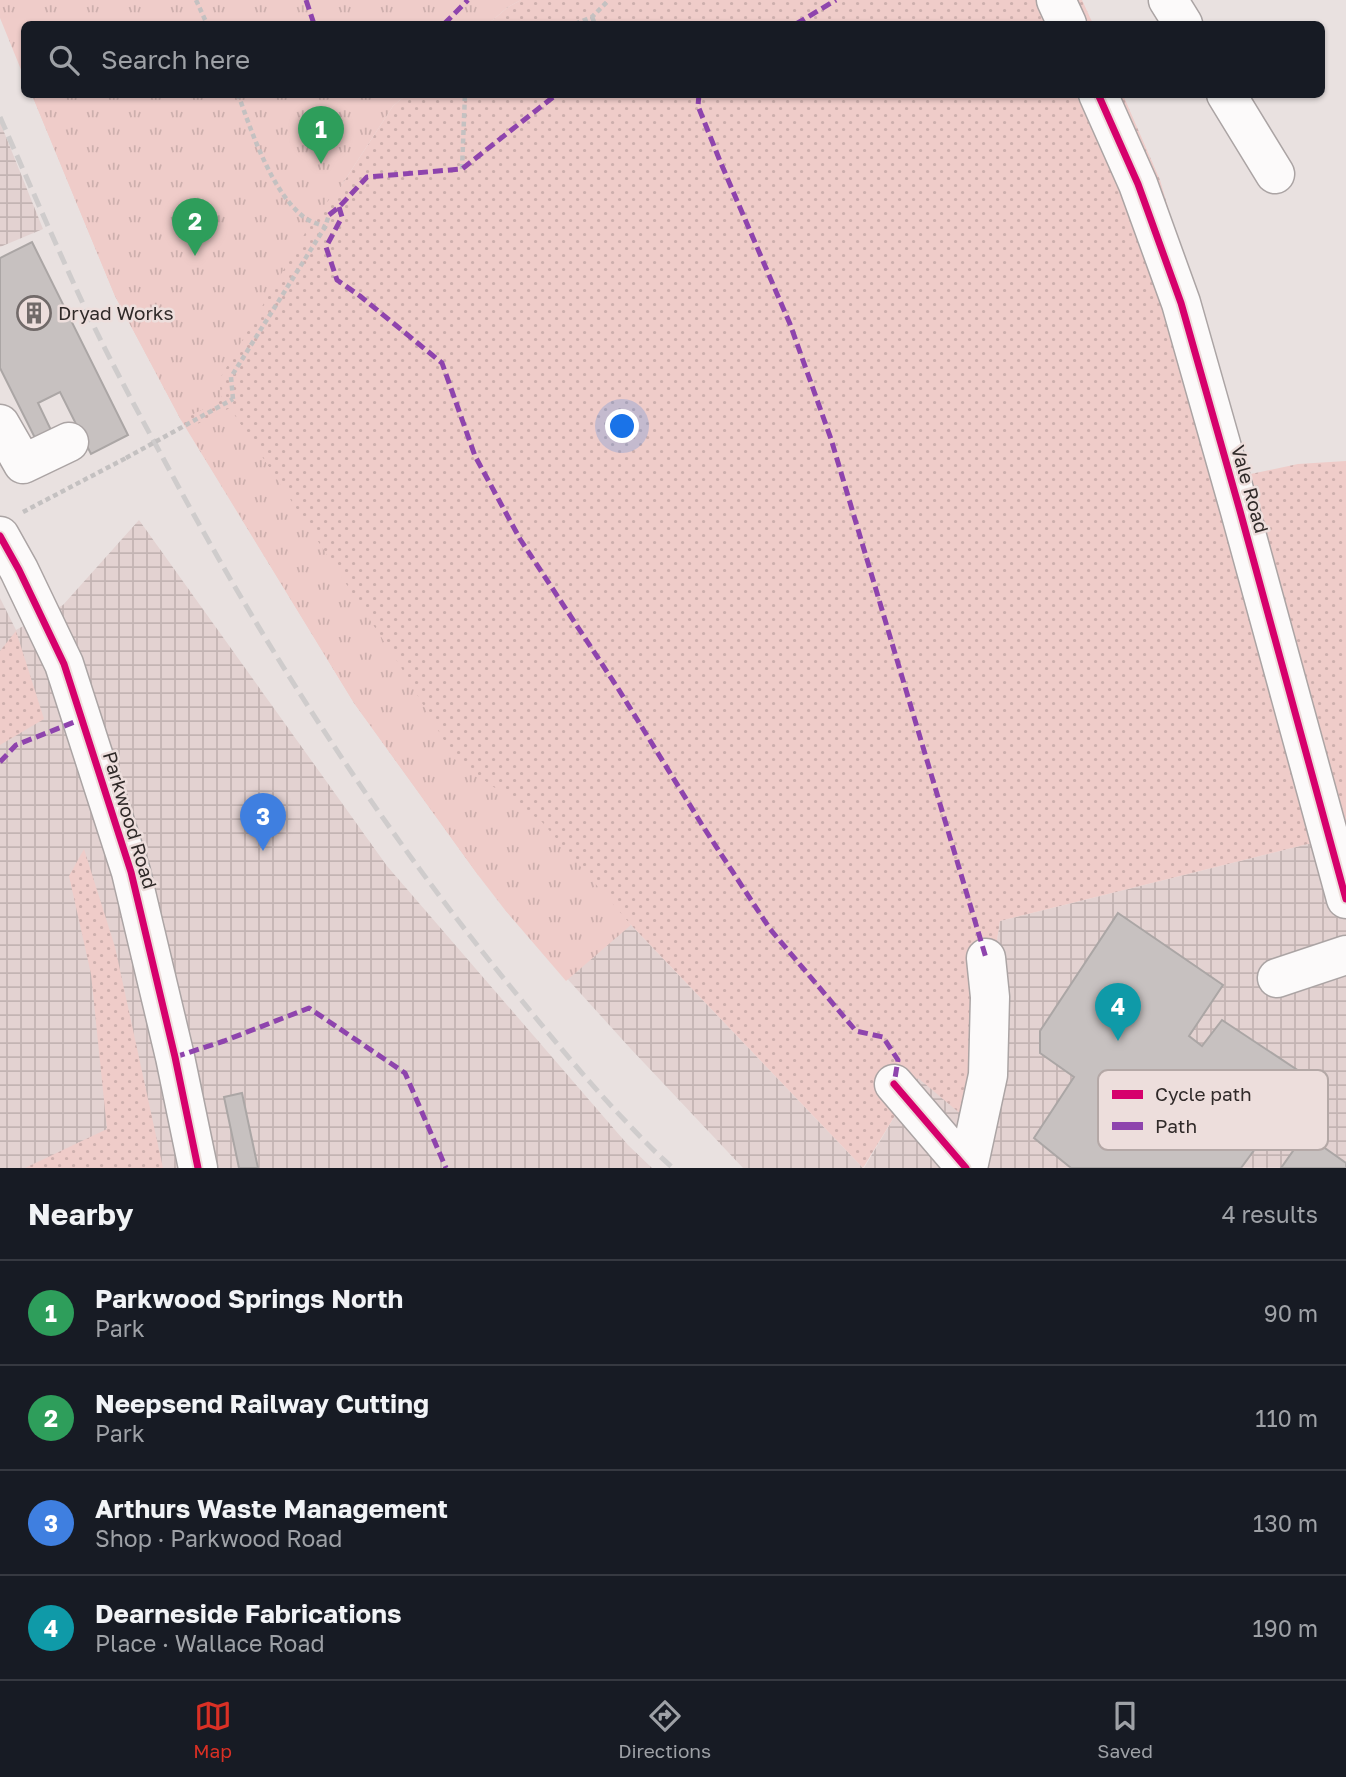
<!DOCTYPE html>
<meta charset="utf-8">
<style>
:root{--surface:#171b24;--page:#242831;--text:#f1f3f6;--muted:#9ea1a6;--line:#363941;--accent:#d93025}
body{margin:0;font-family:"Golos Text",sans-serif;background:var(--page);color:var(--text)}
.you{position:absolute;left:623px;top:427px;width:24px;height:24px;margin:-18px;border:5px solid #fff;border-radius:50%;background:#1a73e8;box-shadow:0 0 0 10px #1a73e833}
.badge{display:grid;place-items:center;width:46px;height:46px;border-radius:50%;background:var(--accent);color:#fff;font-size:23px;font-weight:700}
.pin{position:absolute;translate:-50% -58px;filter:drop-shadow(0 2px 4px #0008)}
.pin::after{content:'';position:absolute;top:37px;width:24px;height:21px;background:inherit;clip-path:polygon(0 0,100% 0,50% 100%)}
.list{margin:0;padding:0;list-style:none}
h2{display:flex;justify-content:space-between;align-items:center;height:91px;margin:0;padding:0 28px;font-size:30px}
h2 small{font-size:23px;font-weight:400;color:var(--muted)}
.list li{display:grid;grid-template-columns:46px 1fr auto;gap:21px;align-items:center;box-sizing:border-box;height:105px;padding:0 28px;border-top:2px solid var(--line)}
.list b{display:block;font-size:26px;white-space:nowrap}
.list p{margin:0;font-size:23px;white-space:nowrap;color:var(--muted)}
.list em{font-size:23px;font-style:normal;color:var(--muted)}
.icon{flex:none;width:38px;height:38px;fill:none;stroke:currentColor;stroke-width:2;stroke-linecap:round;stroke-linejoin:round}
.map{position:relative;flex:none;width:1346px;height:1168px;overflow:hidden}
.search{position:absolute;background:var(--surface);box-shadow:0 2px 5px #0004;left:21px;right:21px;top:21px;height:77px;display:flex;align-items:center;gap:18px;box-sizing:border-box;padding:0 24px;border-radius:10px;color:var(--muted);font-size:26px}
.sheet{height:511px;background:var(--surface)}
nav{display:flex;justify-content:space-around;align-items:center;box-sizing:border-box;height:98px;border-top:2px solid var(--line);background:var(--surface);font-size:19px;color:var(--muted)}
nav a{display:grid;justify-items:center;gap:4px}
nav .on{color:var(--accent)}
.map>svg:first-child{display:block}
.industrial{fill:url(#industrial-grid)}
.grass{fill:url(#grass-dots)}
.park{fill:url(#park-tufts)}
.building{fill:#c7c1c0;stroke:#aba6a5;stroke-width:2}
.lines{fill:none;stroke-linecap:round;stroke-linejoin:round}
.minor-casing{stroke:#aba4a4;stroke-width:41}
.path{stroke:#c4c1c1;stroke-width:4.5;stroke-dasharray:5 3.5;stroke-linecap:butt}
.minor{stroke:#fcfafa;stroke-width:38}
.rail{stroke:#cfcccc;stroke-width:5;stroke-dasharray:14 7;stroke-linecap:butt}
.path-bridge{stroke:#c4c1c1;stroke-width:4.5;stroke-dasharray:5 3.5;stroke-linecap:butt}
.quiet{stroke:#8e44ad;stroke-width:5;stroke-dasharray:10 5;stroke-linecap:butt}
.cycleway-casing{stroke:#eddedc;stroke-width:11}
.cycleway{stroke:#d6006c;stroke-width:7}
.labels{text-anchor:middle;stroke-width:5;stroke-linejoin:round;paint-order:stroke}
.poi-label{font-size:19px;fill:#302a29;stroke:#eddedc;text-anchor:start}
.street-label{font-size:19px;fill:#302a29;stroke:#eddedc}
.key{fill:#eddedc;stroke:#b4a8a6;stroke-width:2}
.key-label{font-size:19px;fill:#302a29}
</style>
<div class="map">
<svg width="1346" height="1168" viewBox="0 0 1346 1168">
<defs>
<pattern id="industrial-grid" width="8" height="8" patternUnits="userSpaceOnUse" patternTransform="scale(1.75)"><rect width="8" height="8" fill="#e3d2d1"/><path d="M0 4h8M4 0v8" fill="none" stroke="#c3b4b3"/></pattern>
<pattern id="grass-dots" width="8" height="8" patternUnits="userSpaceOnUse" patternTransform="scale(1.75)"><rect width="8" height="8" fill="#efccc9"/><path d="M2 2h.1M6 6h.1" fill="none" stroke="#cdafad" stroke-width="1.8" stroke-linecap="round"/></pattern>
<pattern id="park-tufts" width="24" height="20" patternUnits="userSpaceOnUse" patternTransform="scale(1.75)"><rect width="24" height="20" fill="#efccc9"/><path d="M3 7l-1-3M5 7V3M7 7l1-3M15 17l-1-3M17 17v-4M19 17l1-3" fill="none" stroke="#cdafad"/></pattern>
</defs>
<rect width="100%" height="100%" fill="#e9e1e0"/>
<!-- industrial -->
<g class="industrial">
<polygon points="0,122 43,229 0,247"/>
<polygon points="139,520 387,866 628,1145 652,1168 0,1168 0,598 16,630 63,605"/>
<polygon points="1308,844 1346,846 1346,1168 864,1168 918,1077 969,1121 1000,921"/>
<polygon points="569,860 863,1168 743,1168 630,1048 505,910"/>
</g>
<!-- grass -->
<g class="grass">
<polygon points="521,0 1082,0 1093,24 488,24 508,7"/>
<polygon points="32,95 254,95 273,141 341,186 393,106 406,95 1123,95 1160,180 1246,475 1298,464 1346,461 1346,846 1308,844 1000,921 969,1121 918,1078 863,1168 569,860 478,875 354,703 181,420 115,296"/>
<polygon points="16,631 44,719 0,745 0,651"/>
<polygon points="84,849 115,947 163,1168 25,1168 107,1129 91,974 69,876"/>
</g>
<!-- park -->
<g class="park">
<polygon points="0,0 521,0 508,7 488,24 24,24 24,77 0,18"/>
<polygon points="32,95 406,95 393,106 341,186 315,216 219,380 222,400 181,420 115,296"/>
<polygon points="230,408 399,664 455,759 542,822 631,925 566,981 505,910 478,875 354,703 187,429"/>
</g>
<!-- building -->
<g class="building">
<polygon points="32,242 128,435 91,454 60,392 38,403 51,430 35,438 0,368 0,258"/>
<polygon points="1118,913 1223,985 1189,1036 1202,1046 1222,1020 1308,1077 1241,1168 1071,1168 1034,1138 1074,1077 1040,1053 1040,1031"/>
<polygon points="242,1093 258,1168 239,1168 224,1097"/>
<polygon points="1305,1134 1346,1163 1346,1168 1281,1168"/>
</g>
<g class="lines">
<!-- minor casing -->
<g class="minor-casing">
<g id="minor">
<polyline points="1056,0 1067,24"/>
<polyline points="1168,0 1183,24"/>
<polyline points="1098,94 1138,184 1181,303 1240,511 1346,899"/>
<polyline points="1226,94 1275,174"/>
<polyline points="0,424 23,464 69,442"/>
<polyline points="0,536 19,570 64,664 131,872 175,1057 198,1168"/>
<polyline points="1277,978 1346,955"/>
<polyline points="894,1084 966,1168"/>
<polyline points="968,1168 988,1075 990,997 986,958"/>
</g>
</g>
<!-- path -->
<g class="path">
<polyline points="196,0 207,24"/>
<polyline points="592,17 595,24"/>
<polyline points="575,24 592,17 609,0"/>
<path d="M238,94c14,39 34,99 67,124 6,4 14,6 20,9"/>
<polyline points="462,169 465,94"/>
<polyline points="233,399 231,377 325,227 329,215"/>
<polyline points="23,512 126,458"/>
</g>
<!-- minor -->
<use href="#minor" class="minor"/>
<!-- rail -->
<path class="rail" d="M0,117c26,59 52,119 79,178 26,56 55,110 84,163 98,184 211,360 342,522 36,44 71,88 110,130 19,20 37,40 58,58"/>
<!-- path-bridge -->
<polyline class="path-bridge" points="126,458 233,399"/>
<!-- quiet -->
<g class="quiet">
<polyline points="306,0 314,24"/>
<polyline points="444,24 468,0"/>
<polyline points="796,24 836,0"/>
<polyline points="699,94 698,106 720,161 790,324 831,439 986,958"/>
<polyline points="339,207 342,217 326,247 337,280 360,296 442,363 475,456 520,539 619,690 704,828 770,929 856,1031 883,1037 898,1060 894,1084"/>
<polyline points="329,215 339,207 367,177 462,169 557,94"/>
<polyline points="0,762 16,745 82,719"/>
<polyline points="175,1057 224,1041 309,1008 405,1073 446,1168"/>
</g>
<!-- cycleway casing -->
<g class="cycleway-casing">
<g id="cycleway">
<polyline points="1098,94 1138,184 1181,303 1240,511 1346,899"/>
<polyline points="0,536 19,570 64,664 131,872 175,1057 198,1168"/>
<polyline points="894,1084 966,1168"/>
</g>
</g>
<!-- cycleway -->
<use href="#cycleway" class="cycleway"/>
</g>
<!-- icons -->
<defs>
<g id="building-ring" transform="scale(1.75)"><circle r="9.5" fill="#eddedc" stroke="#716a69" stroke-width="1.5"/><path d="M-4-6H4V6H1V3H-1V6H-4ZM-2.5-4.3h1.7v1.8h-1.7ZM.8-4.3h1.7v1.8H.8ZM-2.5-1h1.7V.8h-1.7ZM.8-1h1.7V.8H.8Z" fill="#716a69"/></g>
</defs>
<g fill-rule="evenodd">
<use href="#building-ring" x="34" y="313"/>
</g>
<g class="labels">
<!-- poi labels -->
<g class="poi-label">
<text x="58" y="320">Dryad Works</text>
</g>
<!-- street labels -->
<g class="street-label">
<text transform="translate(1250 489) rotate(74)" y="7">Vale Road</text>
<text transform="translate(130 820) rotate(73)" y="7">Parkwood Road</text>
</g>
</g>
<!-- legend -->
<rect x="1098" y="1070" width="230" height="80" rx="10" class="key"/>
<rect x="1112" y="1090" width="31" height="9" fill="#d6006c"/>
<rect x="1112" y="1122" width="31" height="8" fill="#8e44ad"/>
<g class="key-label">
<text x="1155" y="1101">Cycle path</text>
<text x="1155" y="1133">Path</text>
</g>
</svg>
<div class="you"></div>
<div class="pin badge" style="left:321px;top:164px;background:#2e9e5b">1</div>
<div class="pin badge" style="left:195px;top:256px;background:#2e9e5b">2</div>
<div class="pin badge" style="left:263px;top:851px;background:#3f7fe0">3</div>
<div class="pin badge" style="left:1118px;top:1041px;background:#0f9aa8">4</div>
<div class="search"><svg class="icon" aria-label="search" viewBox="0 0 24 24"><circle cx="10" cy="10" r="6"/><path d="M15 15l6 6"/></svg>Search here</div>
</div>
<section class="sheet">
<h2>Nearby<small>4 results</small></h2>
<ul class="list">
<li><span class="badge" style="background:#2e9e5b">1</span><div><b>Parkwood Springs North</b><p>Park</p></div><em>90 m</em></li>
<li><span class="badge" style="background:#2e9e5b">2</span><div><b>Neepsend Railway Cutting</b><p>Park</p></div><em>110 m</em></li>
<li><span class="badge" style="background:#3f7fe0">3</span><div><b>Arthurs Waste Management</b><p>Shop · Parkwood Road</p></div><em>130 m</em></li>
<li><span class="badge" style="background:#0f9aa8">4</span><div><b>Dearneside Fabrications</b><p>Place · Wallace Road</p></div><em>190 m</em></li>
</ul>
</section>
<nav>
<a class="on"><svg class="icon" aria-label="map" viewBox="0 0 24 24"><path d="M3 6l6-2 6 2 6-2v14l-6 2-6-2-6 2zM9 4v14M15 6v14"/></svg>Map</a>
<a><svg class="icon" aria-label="directions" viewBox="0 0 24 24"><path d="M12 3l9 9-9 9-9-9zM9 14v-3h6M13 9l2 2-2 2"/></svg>Directions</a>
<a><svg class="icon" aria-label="saved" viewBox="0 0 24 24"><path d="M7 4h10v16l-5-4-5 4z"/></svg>Saved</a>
</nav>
